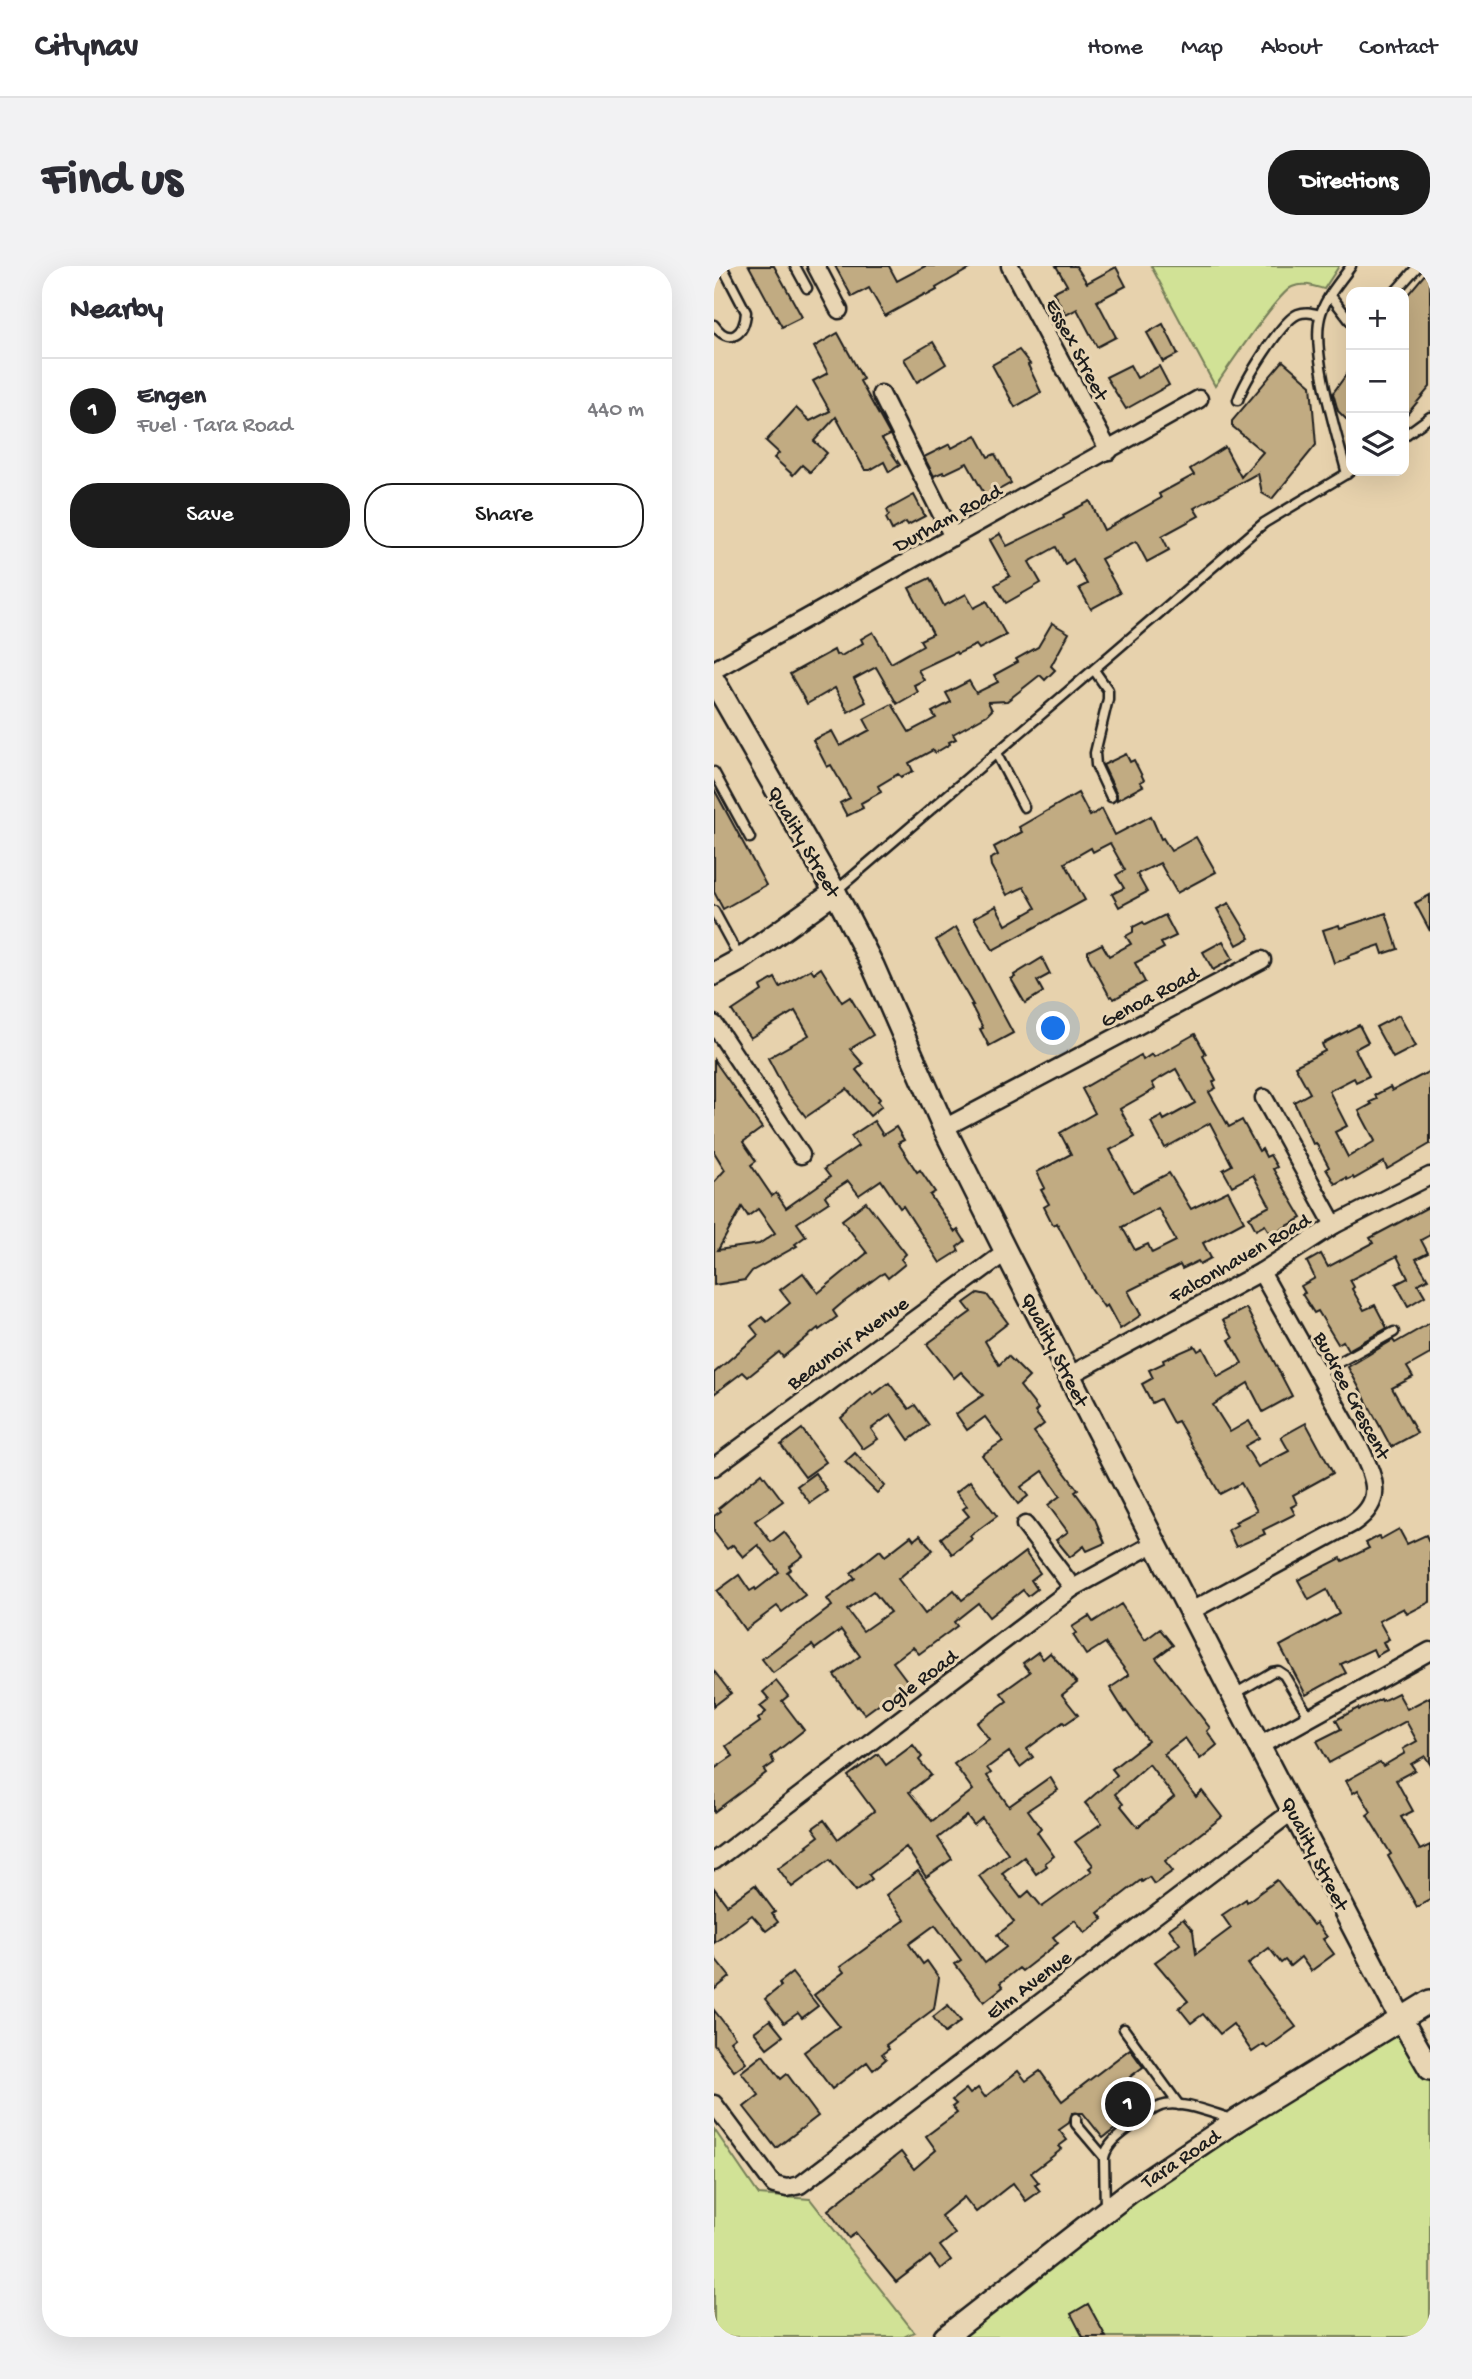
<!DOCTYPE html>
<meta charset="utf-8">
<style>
:root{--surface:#fff;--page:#f2f2f3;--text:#2b2b33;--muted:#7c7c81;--line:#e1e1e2;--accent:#1c1c1c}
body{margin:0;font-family:"Gochi Hand",sans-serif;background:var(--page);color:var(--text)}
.controls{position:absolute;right:21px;top:21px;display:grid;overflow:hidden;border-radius:14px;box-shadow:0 7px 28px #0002}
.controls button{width:63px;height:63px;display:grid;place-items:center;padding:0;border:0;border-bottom:2px solid var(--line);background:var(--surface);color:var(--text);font:35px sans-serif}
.you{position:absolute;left:340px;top:763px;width:24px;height:24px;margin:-18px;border:5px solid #fff;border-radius:50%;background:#1a73e8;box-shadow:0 0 0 10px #1a73e833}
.badge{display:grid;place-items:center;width:46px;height:46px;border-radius:50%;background:var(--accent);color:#fff;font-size:23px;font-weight:700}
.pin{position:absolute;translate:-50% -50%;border:4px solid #fff;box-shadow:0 2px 7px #0006}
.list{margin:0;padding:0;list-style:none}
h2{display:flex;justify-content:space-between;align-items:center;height:91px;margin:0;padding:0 28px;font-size:30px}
h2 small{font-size:23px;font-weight:400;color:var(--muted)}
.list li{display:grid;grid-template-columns:46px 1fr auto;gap:21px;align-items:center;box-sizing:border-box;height:105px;padding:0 28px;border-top:2px solid var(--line)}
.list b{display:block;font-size:26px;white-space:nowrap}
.list p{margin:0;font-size:23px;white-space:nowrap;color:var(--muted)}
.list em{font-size:23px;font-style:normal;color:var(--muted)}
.actions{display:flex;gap:14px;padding:21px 28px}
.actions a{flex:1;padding:16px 0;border:2px solid var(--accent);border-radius:28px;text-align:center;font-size:24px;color:var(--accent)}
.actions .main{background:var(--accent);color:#fff}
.icon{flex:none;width:38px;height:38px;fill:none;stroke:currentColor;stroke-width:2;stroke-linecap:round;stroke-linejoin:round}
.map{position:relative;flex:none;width:716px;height:2071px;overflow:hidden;border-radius:28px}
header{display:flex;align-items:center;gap:42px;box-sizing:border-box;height:98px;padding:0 35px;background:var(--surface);border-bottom:2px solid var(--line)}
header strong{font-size:33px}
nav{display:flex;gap:38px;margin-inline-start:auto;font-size:24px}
.intro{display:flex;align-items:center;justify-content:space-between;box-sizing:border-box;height:168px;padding:0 42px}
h1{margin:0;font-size:49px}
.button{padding:18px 32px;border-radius:28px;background:var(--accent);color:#fff;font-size:24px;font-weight:700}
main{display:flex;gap:42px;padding:0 42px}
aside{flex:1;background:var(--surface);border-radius:28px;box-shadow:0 7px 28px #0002}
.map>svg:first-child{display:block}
.green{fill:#d1e296;stroke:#767f59;stroke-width:2}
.building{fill:#c1ab82;stroke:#1c1c1c;stroke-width:2;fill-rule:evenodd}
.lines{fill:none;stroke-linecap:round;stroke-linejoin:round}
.service-casing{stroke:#1c1c1c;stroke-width:13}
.minor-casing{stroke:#1c1c1c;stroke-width:21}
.tertiary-casing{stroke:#1c1c1c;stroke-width:26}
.service{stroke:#e8d5b3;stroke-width:8}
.minor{stroke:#e8d5b3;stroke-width:16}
.tertiary{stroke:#e8d5b3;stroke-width:21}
.labels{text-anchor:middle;stroke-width:6;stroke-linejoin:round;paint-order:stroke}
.street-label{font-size:21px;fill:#1c1c1c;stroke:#e8d5b3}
</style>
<header>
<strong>Citynav</strong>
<nav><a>Home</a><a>Map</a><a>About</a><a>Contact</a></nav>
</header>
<div class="intro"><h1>Find us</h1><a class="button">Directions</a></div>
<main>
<aside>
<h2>Nearby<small></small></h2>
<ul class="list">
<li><span class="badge">1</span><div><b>Engen</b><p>Fuel · Tara Road</p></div><em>440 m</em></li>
</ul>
<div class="actions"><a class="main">Save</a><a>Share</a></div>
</aside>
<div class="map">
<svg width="716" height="2071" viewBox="0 0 716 2071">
<rect width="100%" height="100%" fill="#e7d2ad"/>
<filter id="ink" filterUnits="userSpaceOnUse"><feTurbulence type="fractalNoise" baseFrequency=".0143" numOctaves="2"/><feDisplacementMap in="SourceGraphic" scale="14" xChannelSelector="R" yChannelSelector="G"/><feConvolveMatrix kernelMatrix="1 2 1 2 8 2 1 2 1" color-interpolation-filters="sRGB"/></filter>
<g filter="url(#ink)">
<!-- green -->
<g class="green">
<path d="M437,0h188l-15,23c-11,-3 -21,-7 -32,-2 -15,7 -64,81 -77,99z"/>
<polygon points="686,1751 716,1804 716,2071 242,2071 413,1930"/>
<polygon points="0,1863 45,1929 96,1933 200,2066 190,2071 0,2071"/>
</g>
<!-- building -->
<g class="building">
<polygon points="35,0 60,0 88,51 68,61"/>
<polygon points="121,0 175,0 183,15 211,0 260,0 222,22 223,24 212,30 211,28 171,50 155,22 138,31"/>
<polygon points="342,0 362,0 373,17 402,1 412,20 383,35 402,71 383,81 363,43 352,49 339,26 353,19"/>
<polygon points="716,2 716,121 690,152 690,33"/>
<polygon points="449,58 464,88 449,96 433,67"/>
<polygon points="124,67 149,113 146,115 176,169 168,173 186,199 175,206 170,196 156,204 151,204 122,151 100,175 113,187 96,206 88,199 79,209 60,192 65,187 52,175 82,142 96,155 116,145 99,115 114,107 100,81"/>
<polygon points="219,76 232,98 203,116 190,93"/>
<polygon points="305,84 316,98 314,99 327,126 301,141 278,99"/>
<polygon points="569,95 597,119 602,179 558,233 548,227 544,207 480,242 485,250 448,270 455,284 433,296 422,275 387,293 406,327 377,343 365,322 373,318 359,293 351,298 342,281 315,296 327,317 292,337 281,319 296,310 276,274 286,268 293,280 350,252 349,249 376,235 390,264 447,232 445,228 480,209 476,203 511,181 527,211 549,186 518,160 518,155"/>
<polygon points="416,99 423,112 445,100 455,119 412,143 392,111"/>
<polygon points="637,102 637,158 624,145 619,127"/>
<polygon points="262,169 274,191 281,188 297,217 272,231 253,197 230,208 229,206 220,210 210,191 236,178 238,182"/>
<polygon points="200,229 211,250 194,259 192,256 178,264 172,252 175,249 173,244"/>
<polygon points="216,312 230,340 252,328 260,342 273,335 292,369 265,383 262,379 243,388 242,386 204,404 210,414 200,419 204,426 183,438 162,401 140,413 152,436 134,446 121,422 93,438 76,408 120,384 122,389 125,388 127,390 149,377 147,373 159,366 177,397 209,379 206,374 219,368 195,322"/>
<polygon points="338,357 355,367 337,400 341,404 331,414 326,409 293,435 274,436 278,444 273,449 239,468 242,473 235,476 236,478 221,487 219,484 195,497 199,505 187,511 184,508 164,520 167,526 147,537 149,542 133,550 126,537 136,532 117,499 113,501 99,474 118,465 126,480 156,464 150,453 178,438 195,466 222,452 218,446 237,436 232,427 255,415 262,427 284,416 280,409 304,396 302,393 324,381"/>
<polygon points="412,488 416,496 420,494 430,514 426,516 429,520 403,534 403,528 389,499"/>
<polygon points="0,523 52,619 9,643 0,626"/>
<polygon points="364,527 376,550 388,543 401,569 437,550 447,573 449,572 457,585 482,571 502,606 463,627 446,597 423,608 433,626 405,641 398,628 410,622 402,609 411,604 396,577 379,586 377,582 351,597 371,634 279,684 260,652 282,640 292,659 322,642 310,621 293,629 277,600 276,593 284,589 280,581 308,566 305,561"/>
<polygon points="716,629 716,665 701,637"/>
<polygon points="515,637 536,672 523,679 503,643"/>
<polygon points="672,647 684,683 669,688 666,679 634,690 635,692 620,697 609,664 625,659 626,662"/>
<polygon points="451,649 462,670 447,677 450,682 421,697 431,716 400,733 398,730 396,731 374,690 374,685 388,678 395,690 417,678 412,670 419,666 419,661 429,656 431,659"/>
<polygon points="242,661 299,767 275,780 266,763 269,762 257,739 259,739 222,674"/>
<polygon points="509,675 519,693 499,704 489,686"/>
<polygon points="328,692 336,708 323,715 329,726 311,737 297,713 301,711 300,709"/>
<polygon points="107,702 128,736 136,731 159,769 136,783 149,798 142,804 166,833 164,835 168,840 156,850 133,823 92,851 71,824 54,792 95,769 81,745 36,772 18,745 48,725 46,721 61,712 66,721 97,703 100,707"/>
<polygon points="685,749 702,780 679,792 662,761"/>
<polygon points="645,759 654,776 641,783 655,810 642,816 640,812 615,825 633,860 621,866 634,891 661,875 645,845 658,838 656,836 663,833 661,829 676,821 678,825 716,805 716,878 673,903 670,896 640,913 639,911 633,914 632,912 621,918 612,903 615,901 602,877 599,878 580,836 596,827 581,800 611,785 608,778"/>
<path d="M481,768l11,20 -3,2 13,24 -3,2 3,6 -7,4 20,35 13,-7 17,31 3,-2 4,8 4,-2 7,12 -4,2 29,49 -31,17 -6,-10 -9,5 -7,-13 21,-11 -17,-31 -21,11 -9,-16 9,-5 -22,-42 -45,25 -14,-26 11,-6 2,4 31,-17 -19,-34 -24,14 3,6 -35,20 15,28 -25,13 23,42 36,-19 22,36 37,-18 16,30 -41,22 8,15 -11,6 -2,-3 -16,8 -2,-4 -52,26 13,24 -21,14 -13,-24 -3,2 -13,-19 -34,-65 -4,2 -9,-18 5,-3 -8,-14 4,-2 -8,-16 34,-18 -11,-21 35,-20 -13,-24 59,-34 2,5 9,-6 2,3zM444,942l18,33 -24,12 -4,-9 -13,6 -13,-23z"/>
<path d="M0,794l48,68 -19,14 13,19 -5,4 21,31 4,-3 10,15 44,-31 -6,-8 34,-23 -7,-10 23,-15 9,14 13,-8 8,13 -6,3 19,29 3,-2 15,22 -5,3 25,37 3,-2 7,11 -8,6 2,4 -19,12 -37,-57 -3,2 -19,-28 -22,15 -11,-14 -23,15 4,6 -32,21 9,13 -11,8 2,2 -45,25 -7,9 -31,5v-103l11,-12 -11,-18zM28,941l6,9 10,-7 17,24 -16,11 -41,6z"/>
<polygon points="152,936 192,988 187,993 191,998 174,1012 170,1007 166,1009 127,1038 119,1045 123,1051 105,1064 104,1062 69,1091 65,1086 34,1111 29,1106 0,1128 0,1107 44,1069 37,1060 48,1051 53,1056 76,1037 66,1024 89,1007 104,1027 153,987 128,954"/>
<polygon points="716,940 716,969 707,974 714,987 702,993 714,1013 704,1018 711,1030 694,1040 682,1018 694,1012 683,990 636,1014 640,1021 638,1023 650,1044 661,1039 673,1062 634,1084 629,1075 624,1078 604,1045 600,1047 588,1028 591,1027 587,1020 601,1012 593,996 607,988 614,1001 659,977 656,972"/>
<polygon points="264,1027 273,1029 294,1057 271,1075 285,1099 294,1090 315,1111 306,1120 324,1143 321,1146 330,1158 320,1166 364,1224 361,1226 381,1253 391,1277 373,1285 370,1280 356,1291 342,1274 354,1266 334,1239 346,1230 329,1205 307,1221 314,1230 304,1238 268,1189 289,1175 271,1151 253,1164 242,1148 269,1129 247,1106 240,1112 213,1078 257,1046 250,1037"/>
<polygon points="532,1042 578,1130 549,1146 534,1117 499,1139 516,1166 535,1155 545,1172 531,1180 544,1201 575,1185 567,1171 592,1157 619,1207 579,1229 583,1238 577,1241 581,1248 549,1264 551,1268 522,1281 514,1264 523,1259 521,1256 543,1245 527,1217 506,1228 464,1155 459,1157 446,1133 438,1137 428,1118 439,1112 435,1104 450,1097 449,1094 481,1080 484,1085 489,1082 504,1111 526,1099 528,1097 515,1074 519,1072 509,1054"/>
<polygon points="716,1057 716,1088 693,1101 699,1111 678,1122 703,1167 677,1181 634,1101 679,1074 681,1077"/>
<polygon points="175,1117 195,1143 201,1139 215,1159 195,1174 177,1148 157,1163 164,1173 149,1183 127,1152 157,1126 159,1129"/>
<polygon points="88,1163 112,1196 91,1211 67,1179"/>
<polygon points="141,1187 171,1220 163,1227 131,1196"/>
<polygon points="48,1207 69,1235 41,1255 57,1276 70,1266 89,1290 75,1300 77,1303 73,1306 91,1329 68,1346 63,1340 31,1364 3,1325 25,1309 36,1325 41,1322 42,1324 65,1306 44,1279 29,1291 19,1279 13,1283 0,1266 0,1250 7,1245 5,1242"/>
<polygon points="101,1207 113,1225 96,1237 83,1220"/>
<polygon points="256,1215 283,1250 256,1270 258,1273 238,1288 227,1272 255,1250 249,1243 253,1240 242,1226"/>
<polygon points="685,1263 693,1278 712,1269 716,1278 716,1336 693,1348 690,1342 665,1355 675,1373 669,1376 673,1384 662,1390 659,1383 627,1398 632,1407 592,1429 566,1380 625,1348 613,1324 595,1334 584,1314 627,1292 629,1295 655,1282 652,1277 665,1270 667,1273"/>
<path d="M206,1269l13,15 -35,29 27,35 29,-24 8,10 63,-48 15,21 -9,7 6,9 -9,7 -5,-6 -34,27 -11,-14 -24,19 3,4 -38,28 -6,-7 -20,15 18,24 -13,10 -3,-4 -30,22 -7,-8 -1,1 -23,-32 26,-19 -19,-26 -26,19 -3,-4 -39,28 -11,-14 70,-53 -5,-7 28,-21 -4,-5 29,-23 5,6 26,-20 3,4zM159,1325l17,21 -27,19 -16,-21z"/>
<path d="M407,1338l24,36 15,-11 13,16 -17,13 54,70 -3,3 10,14 -17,14 -15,-21 -21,16 32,43 6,-6 20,26 -57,44 8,10 -19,13 -5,-7 -7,5 -1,-2 -43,33 5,6 -18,14 -10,-13 -22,17 5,6 -36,28 -3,-3 -19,15 3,4 -19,15 -29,-38 6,-4 -26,-35 -26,19 14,20 4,-3 12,17 -5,31 -48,36 3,4 -7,5 4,5 -13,11 -6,-8 -35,27 -28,-37 35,-26 -25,-31 30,-23 -4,-5 65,-47 -19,-25 32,-24 67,92 21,-16 -9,-12 17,-13 -35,-46 29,-23 -26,-35 -8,7 -7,-9 -29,22 14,21 -26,18 -20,-30 -37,28 3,4 -16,12 -26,-32 -38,28 -14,-19 30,-22 -1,-1 12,-9 -6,-8 11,-8 14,19 36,-28 -26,-35 30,-22 8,11 27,-20 9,12 -3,3 12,15 -22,17 23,29 41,-31 -19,-26 35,-25 -12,-16 30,-22 -6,-8 29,-21 -7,-9 15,-11 5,7 7,-6 27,30 -15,12 16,20 -13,9 -2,-2 -36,27 6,8 -13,10 -11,-15 -22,16 4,5 -4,3 22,30 41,-29 8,13 -30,20 13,18 -4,4 17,24 -9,7 2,3 -11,8 -12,-17 -22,16 19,25 8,-7 13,16 50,-36 -3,-3 4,-3 -18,-23 27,-19 -17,-20 32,-28 -5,-6 36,-28 -22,-30 -1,1 -15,-24 19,-13 -24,-32 -19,12 -13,-20 3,-2 -4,-6 17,-11 4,6zM435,1498l25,33 -36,30 -17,-21 2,-2 -8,-10z"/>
<polygon points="0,1405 17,1427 0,1440"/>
<polygon points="62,1415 74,1430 68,1435 90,1464 57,1490 60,1497 50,1504 52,1507 0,1546 0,1503 19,1490 12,1480 46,1456 44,1453 52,1446 46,1440 55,1433 49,1426"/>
<polygon points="684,1427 693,1443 716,1431 716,1498 711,1490 697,1498 701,1504 682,1514 699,1545 687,1551 706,1584 716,1579 716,1634 703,1641 674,1590 677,1588 653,1549 657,1546 644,1524 639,1527 632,1515 666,1496 669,1500 691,1487 689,1483 703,1475 692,1455 615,1497 603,1475 627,1463 622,1454 644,1442 645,1444 667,1433 668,1435"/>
<polygon points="563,1614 599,1659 602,1657 613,1671 609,1673 620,1688 597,1705 587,1691 576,1700 571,1694 567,1697 555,1682 534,1698 582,1761 553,1782 550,1778 538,1786 519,1758 506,1768 489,1748 477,1757 465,1742 474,1735 441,1696 466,1678 455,1663 469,1653 479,1665 482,1688 517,1662 508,1649 532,1633 533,1636"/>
<polygon points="41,1619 61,1646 58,1648 64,1656 52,1665 38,1649 0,1677 0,1622 13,1639"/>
<polygon points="0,1691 16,1711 0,1724"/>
<polygon points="78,1707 104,1740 88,1752 84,1747 70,1757 51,1733 67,1720 65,1717"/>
<polygon points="234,1739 247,1755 231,1767 219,1751"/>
<polygon points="0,1744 21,1771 16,1775 32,1796 20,1805 0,1778"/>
<polygon points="56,1754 69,1770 53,1782 40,1766"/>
<polygon points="416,1783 429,1801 416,1811 436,1836 389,1872 369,1847 358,1847 355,1857 345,1864 353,1874 345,1880 348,1883 317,1907 325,1917 321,1919 326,1925 312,1935 299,1917 262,1946 250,1931 227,1950 241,1968 226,1980 237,1994 226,2003 216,1990 182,2016 142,1967 135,1972 114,1944 187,1886 200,1903 222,1884 212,1870 243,1847 238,1841 242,1838 238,1834 252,1823 256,1828 264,1822 271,1831 304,1805 312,1815 326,1805 348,1835"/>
<polygon points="49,1789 67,1813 73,1808 104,1850 62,1882 30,1841 45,1829 27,1806"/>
<polygon points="374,2038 392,2071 369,2071 357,2048"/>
</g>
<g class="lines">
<!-- service casing -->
<g class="service-casing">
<g id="service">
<polyline points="81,0 93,22"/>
<polyline points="681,26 704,0"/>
<polyline points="617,30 637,56"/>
<path d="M0,59c15,21 31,10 32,-13l-24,-46"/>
<path d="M524,134c6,-18 43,-79 60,-86 8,-3 14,-1 22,1"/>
<polyline points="690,170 716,151"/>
<path d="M633,208c-10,-39 -36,-120 -27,-157 4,-18 20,-35 31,-51"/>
<polyline points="380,404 394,424 394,433 381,487 382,499 397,531"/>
<polyline points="282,487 310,541"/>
<polyline points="0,506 36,572"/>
<polyline points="123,624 550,257 637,205"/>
<polyline points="0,645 25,691"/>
<polyline points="604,1108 680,1066"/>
<polyline points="519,1429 558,1406 564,1405 570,1409 596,1452"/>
<polyline points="410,1763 465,1839"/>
<polyline points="362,1852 362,1858 390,1891"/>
<path d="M391,1943l-1,-52c4,-13 14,-21 25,-29 10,-8 20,-18 32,-22 18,-7 53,8 71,13"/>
</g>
</g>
<!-- minor casing -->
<g class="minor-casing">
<g id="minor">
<polyline points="102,0 125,44"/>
<polyline points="296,0 395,185"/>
<polyline points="167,128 239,271"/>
<polyline points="0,404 485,133"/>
<polyline points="0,758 87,889"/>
<polyline points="550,832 620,959"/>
<polyline points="230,862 548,694"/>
<polyline points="356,1109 547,1006 620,959 716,910"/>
<polyline points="0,1201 292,986"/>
<polyline points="311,1259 359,1322"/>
<path d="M477,1345l162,-88c32,-22 22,-43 8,-73l-100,-178"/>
<polyline points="545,1480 716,1385"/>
<polyline points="0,1595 359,1322 441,1277"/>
<polyline points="0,1838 60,1919 73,1922 86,1919 580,1544"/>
</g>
</g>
<!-- tertiary casing -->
<g class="tertiary-casing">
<g id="tertiary">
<polyline points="0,415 121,626 159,700 230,862 292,986 545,1480 686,1751 716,1803"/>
<polyline points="0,708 26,694 121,626"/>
<polyline points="231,2071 416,1926 523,1854 716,1735"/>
</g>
</g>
<!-- service -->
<use href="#service" class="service"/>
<!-- minor -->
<use href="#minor" class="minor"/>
<!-- tertiary -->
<use href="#tertiary" class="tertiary"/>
</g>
</g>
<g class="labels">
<!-- street labels -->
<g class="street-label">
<text transform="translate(364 83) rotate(62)" y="7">Essex Street</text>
<text transform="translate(233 251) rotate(-29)" y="7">Durham Road</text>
<text transform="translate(91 575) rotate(60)" y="7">Quality Street</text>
<text transform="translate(435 730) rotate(-28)" y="7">Genoa Road</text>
<text transform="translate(525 991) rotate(-30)" y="7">Falconhaven Road</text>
<text transform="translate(133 1076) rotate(-36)" y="7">Beaunoir Avenue</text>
<text transform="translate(342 1083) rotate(63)" y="7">Quality Street</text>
<text transform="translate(639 1129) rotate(62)" y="7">Budree Crescent</text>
<text transform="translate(204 1414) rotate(-37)" y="7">Ogle Road</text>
<text transform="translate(602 1587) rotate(63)" y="7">Quality Street</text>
<text transform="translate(314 1718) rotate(-37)" y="7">Elm Avenue</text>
<text transform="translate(466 1892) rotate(-34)" y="7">Tara Road</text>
</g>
</g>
</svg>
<div class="controls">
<button>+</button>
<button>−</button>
<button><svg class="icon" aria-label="layers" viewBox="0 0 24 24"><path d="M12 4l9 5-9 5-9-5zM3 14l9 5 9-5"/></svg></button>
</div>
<div class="you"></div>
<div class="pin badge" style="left:414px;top:1838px">1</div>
</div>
</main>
